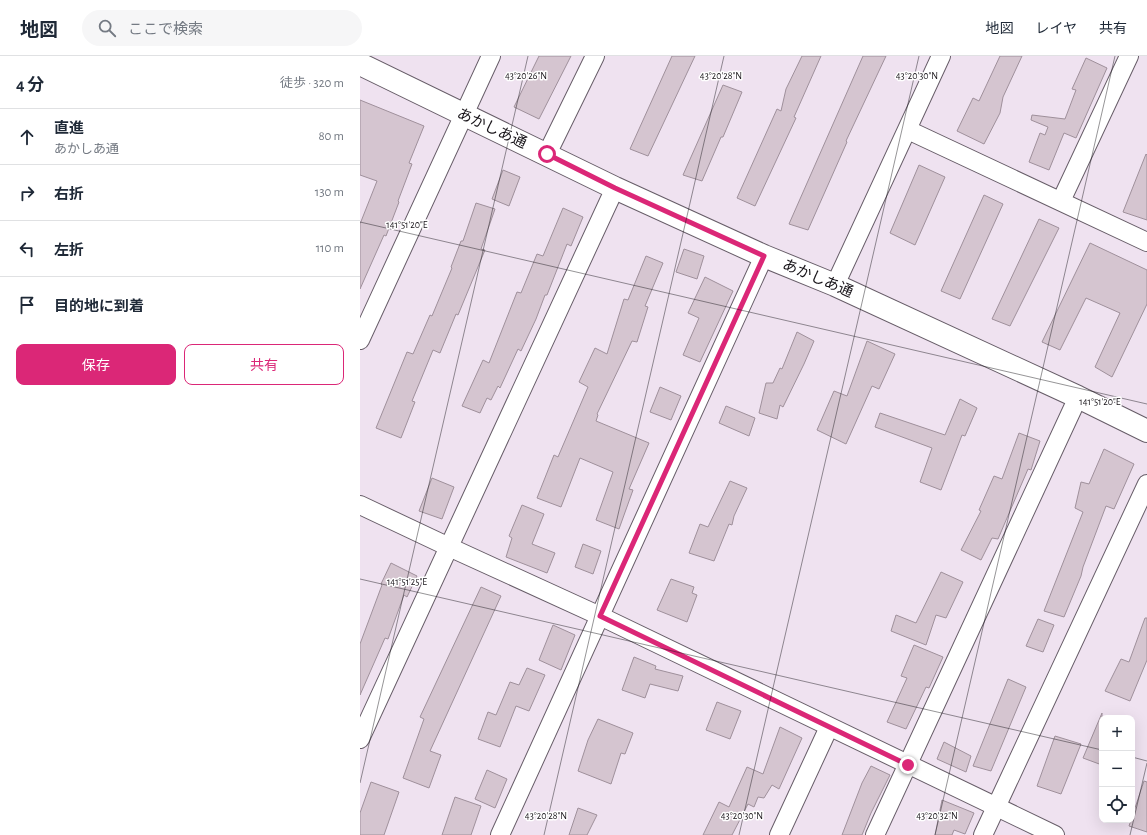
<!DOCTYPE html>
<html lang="ja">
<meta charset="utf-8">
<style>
:root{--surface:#fff;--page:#f6f6f7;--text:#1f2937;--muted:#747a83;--line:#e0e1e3;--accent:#db2777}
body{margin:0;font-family:"Alegreya Sans","Noto Sans JP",sans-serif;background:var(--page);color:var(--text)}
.controls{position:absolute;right:12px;bottom:12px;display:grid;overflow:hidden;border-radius:8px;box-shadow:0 4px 16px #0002}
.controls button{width:36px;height:36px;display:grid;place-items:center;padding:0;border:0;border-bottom:1px solid var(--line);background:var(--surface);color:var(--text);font:20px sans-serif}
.stop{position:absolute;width:12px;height:12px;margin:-9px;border:3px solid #db2777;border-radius:50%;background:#fff}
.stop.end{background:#db2777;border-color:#fff;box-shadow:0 1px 4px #0008}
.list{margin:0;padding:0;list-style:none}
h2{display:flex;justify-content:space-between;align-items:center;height:52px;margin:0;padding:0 16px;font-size:17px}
h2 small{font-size:13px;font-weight:400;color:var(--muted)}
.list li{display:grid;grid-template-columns:26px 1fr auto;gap:12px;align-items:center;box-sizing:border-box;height:56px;padding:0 16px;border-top:1px solid var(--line)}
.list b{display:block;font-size:15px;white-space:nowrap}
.list p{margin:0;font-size:13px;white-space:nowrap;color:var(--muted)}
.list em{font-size:13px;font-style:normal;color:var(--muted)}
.actions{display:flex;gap:8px;padding:12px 16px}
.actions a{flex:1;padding:9px 0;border:1px solid var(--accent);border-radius:8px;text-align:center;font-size:14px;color:var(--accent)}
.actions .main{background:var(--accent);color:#fff}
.icon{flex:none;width:22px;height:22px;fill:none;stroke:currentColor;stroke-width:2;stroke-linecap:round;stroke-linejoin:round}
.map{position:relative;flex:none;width:787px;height:779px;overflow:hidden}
header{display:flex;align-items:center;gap:24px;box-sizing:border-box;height:56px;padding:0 20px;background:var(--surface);border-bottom:1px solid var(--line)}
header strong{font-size:19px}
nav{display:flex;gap:22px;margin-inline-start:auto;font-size:14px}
.search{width:280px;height:36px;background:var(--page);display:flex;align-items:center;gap:10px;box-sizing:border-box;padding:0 14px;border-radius:22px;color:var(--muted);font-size:15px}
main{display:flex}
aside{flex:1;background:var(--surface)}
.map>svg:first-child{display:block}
.building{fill:#d5c5d0;stroke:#9f909b}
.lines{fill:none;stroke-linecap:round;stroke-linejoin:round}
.street-casing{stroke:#675d68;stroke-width:20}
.secondary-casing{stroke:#675d68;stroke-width:24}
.street{stroke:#fff;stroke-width:18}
.secondary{stroke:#fff;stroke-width:22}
.route{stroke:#db2777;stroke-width:5}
.ticks{fill:none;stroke:#171318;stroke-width:1;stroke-opacity:0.45}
.labels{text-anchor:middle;stroke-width:3;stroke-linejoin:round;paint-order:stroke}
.street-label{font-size:15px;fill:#171318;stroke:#fff}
.ticks-label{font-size:10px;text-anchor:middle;fill:#171318;stroke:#fff;stroke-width:3;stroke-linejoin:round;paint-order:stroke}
</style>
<header>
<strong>地図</strong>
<div class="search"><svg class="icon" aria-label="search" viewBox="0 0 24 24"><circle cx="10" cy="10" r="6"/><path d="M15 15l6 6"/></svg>ここで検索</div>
<nav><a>地図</a><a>レイヤ</a><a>共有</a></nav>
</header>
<main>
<aside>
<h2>4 分<small>徒歩 · 320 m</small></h2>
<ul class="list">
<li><svg class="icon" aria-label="ahead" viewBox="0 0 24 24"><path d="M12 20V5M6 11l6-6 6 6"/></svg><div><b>直進</b><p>あかしあ通</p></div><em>80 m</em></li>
<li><svg class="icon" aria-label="right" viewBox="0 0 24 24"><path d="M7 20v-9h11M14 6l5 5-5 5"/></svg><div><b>右折</b></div><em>130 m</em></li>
<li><svg class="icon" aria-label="left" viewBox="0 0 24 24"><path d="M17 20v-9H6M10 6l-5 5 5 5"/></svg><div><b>左折</b></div><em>110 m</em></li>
<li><svg class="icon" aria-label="arrive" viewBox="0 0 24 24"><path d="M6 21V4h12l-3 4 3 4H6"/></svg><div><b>目的地に到着</b></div></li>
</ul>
<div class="actions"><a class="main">保存</a><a>共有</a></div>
</aside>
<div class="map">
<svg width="787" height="779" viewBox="0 0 787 779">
<rect width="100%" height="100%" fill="#efe2f0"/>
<!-- building -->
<g class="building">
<polygon points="179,0 211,0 179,63 154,51"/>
<polygon points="312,0 335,0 288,100 270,93"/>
<polygon points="442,0 461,0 434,61 436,62 395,150 377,142 417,53 421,55 426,33"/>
<polygon points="503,0 526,0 486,85 487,86 448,174 429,168"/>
<polygon points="640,0 662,0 643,41 640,57 624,88 597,75 613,42 619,45"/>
<polygon points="726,2 747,12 716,82 704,77 689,114 669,106 680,77 685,79 688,71 671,64 672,59 705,63 716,34 712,33"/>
<polygon points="363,29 382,36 363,81 361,81 342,125 323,119"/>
<polygon points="0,44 64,70 49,107 52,108 38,145 39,146 26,180 24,179 0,233 0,168 17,125 0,119"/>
<polygon points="786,98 787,99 787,164 763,156"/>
<polygon points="559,109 585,121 555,189 530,177"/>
<polygon points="143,114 160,121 149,150 132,143"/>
<polygon points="624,139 643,148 600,243 581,235"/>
<polygon points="116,147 135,153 121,193 125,194 98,259 96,258 80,297 73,294 52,345 55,346 41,382 16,372 47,296 53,298 70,259 72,260 92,212 91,211 101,185 103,185"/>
<polygon points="203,152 223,161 211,190 207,188 187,239 185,239 176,263 161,295 158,293 140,332 138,330 131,344 127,342 120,357 102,350 123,304 129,307 157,236 161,237 177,198 183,200"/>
<polygon points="679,163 699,172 650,270 632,263"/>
<polygon points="730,187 787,214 787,248 752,321 735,311 760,257 726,242 700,294 682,286"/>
<polygon points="324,193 344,200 337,223 316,216"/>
<polygon points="286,200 303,207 285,250 288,251 277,286 272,285 237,358 238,359 236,365 289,387 269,433 273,434 259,473 236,464 253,416 220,402 201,451 177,442 194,399 198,401 228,331 219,326 235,292 247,298 264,243 268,244"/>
<polygon points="345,221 373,235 340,306 323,299 339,262 328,257"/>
<polygon points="437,276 454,285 444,308 423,351 420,349 417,363 399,357 406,327 413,327 420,312 422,313"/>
<polygon points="507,285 535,298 519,333 512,330 486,388 457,374 474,335 487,340"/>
<polygon points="300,331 321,340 311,364 290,356"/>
<polygon points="600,343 617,352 605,380 602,379 581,434 560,426 572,392 515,371 520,357 585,379"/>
<polygon points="366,350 395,362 389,380 359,367"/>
<polygon points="659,377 680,385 671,414 668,413 638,483 632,482 621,504 601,494 621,455 619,454 634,420 642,423"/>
<polygon points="744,393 774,408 754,453 746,450 723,511 721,520 704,561 684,555 723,456 715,452 721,426 729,428"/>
<polygon points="72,422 94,431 82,463 59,455"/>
<polygon points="370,425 387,432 374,460 372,469 369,468 354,505 329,497 340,468 348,471"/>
<polygon points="162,449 184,458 172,488 195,497 187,517 146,501 152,482 149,480"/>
<polygon points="223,488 241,495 233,518 215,511"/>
<polygon points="31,507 57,520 47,541 44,539 28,583 25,582 0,639 0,588 22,529 21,528"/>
<polygon points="581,516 603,526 586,562 576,559 566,589 531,575 536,559 556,567"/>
<polygon points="311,523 334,531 332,537 337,539 327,566 297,554"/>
<polygon points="121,531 141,540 70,695 81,699 69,732 43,722 64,663 60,661"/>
<polygon points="785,562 787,562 787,604 770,645 745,635 761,603 769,606"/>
<polygon points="678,563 694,569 683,596 666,590"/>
<polygon points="193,569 215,579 201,614 179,604"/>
<polygon points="554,589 583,601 569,632 566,631 546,673 527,666 547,622 541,620"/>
<polygon points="274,601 296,610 295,613 323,620 318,635 290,628 285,642 262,634"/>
<polygon points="167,612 185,619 169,655 156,650 140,691 118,683 128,656 136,659 150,626 159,629"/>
<polygon points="648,623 666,631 631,715 613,710"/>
<polygon points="357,646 381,655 370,683 346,674"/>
<polygon points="742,657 742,709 723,702"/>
<polygon points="238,663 273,677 265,698 261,697 251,728 218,715 228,684"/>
<polygon points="420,671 442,682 419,733 412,729 404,742 398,741 394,751 388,748 372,779 343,779 359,746 369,751 387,711 403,718"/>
<polygon points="695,680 721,688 701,738 677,730"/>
<polygon points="584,686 611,700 606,716 577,703"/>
<polygon points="511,710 530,719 511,757 502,779 482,779 502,727"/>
<polygon points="127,714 147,723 135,752 115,743"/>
<polygon points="784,725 787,726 787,776 769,770"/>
<polygon points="11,726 39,736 24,779 0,779 0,757"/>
<polygon points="95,741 121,750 111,779 82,779"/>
<polygon points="582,744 614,757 605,778 594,774 592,779 575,779"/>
<polygon points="218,752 237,759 227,779 209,779"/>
</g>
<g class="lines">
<!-- street casing -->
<g class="street-casing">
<g id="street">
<polyline points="548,74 787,186"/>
<polyline points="187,98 235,0"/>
<polyline points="701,145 769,0"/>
<polyline points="475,229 581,0"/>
<polyline points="0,284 131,0"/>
<polyline points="0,449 89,491 240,560 695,779"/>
<polyline points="0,683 255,132"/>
<polyline points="140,779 404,200"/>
<polyline points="419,779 469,671"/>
<polyline points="515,779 718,341"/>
<polyline points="623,779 787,428"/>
</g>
</g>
<!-- secondary casing -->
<g class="secondary-casing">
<polyline id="secondary" points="0,8 255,132 404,200 475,229 718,341 787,375"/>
</g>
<!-- street -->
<use href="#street" class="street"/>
<!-- secondary -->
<use href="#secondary" class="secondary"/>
</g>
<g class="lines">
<!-- route -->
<polyline class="route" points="187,98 255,132 404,200 240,560 548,709"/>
</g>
<!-- ticks -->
<path class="ticks" d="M0,166l787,182M0,523l742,171M772,701l15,4M0,727l168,-727M184,779l180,-779M379,779l180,-779M575,779l180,-779M770,779l17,-72"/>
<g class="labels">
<!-- street labels -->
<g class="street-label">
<text transform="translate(132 72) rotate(25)" y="5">あかしあ通</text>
<text transform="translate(458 222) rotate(23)" y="5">あかしあ通</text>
</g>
</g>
<g class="ticks-label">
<text x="166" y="23">43°20'26"N</text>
<text x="361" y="23">43°20'28"N</text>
<text x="557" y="23">43°20'30"N</text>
<text x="47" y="172">141°51'20"E</text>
<text x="740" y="349">141°51'20"E</text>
<text x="47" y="529">141°51'25"E</text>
<text x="186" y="763">43°20'28"N</text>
<text x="382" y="763">43°20'30"N</text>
<text x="577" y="763">43°20'32"N</text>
</g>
</svg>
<div class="controls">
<button>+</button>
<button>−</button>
<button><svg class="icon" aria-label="locate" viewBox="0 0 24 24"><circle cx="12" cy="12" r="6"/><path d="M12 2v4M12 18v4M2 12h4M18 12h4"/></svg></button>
</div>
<div class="stop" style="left:187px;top:98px"></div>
<div class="stop end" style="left:548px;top:709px"></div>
</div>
</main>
